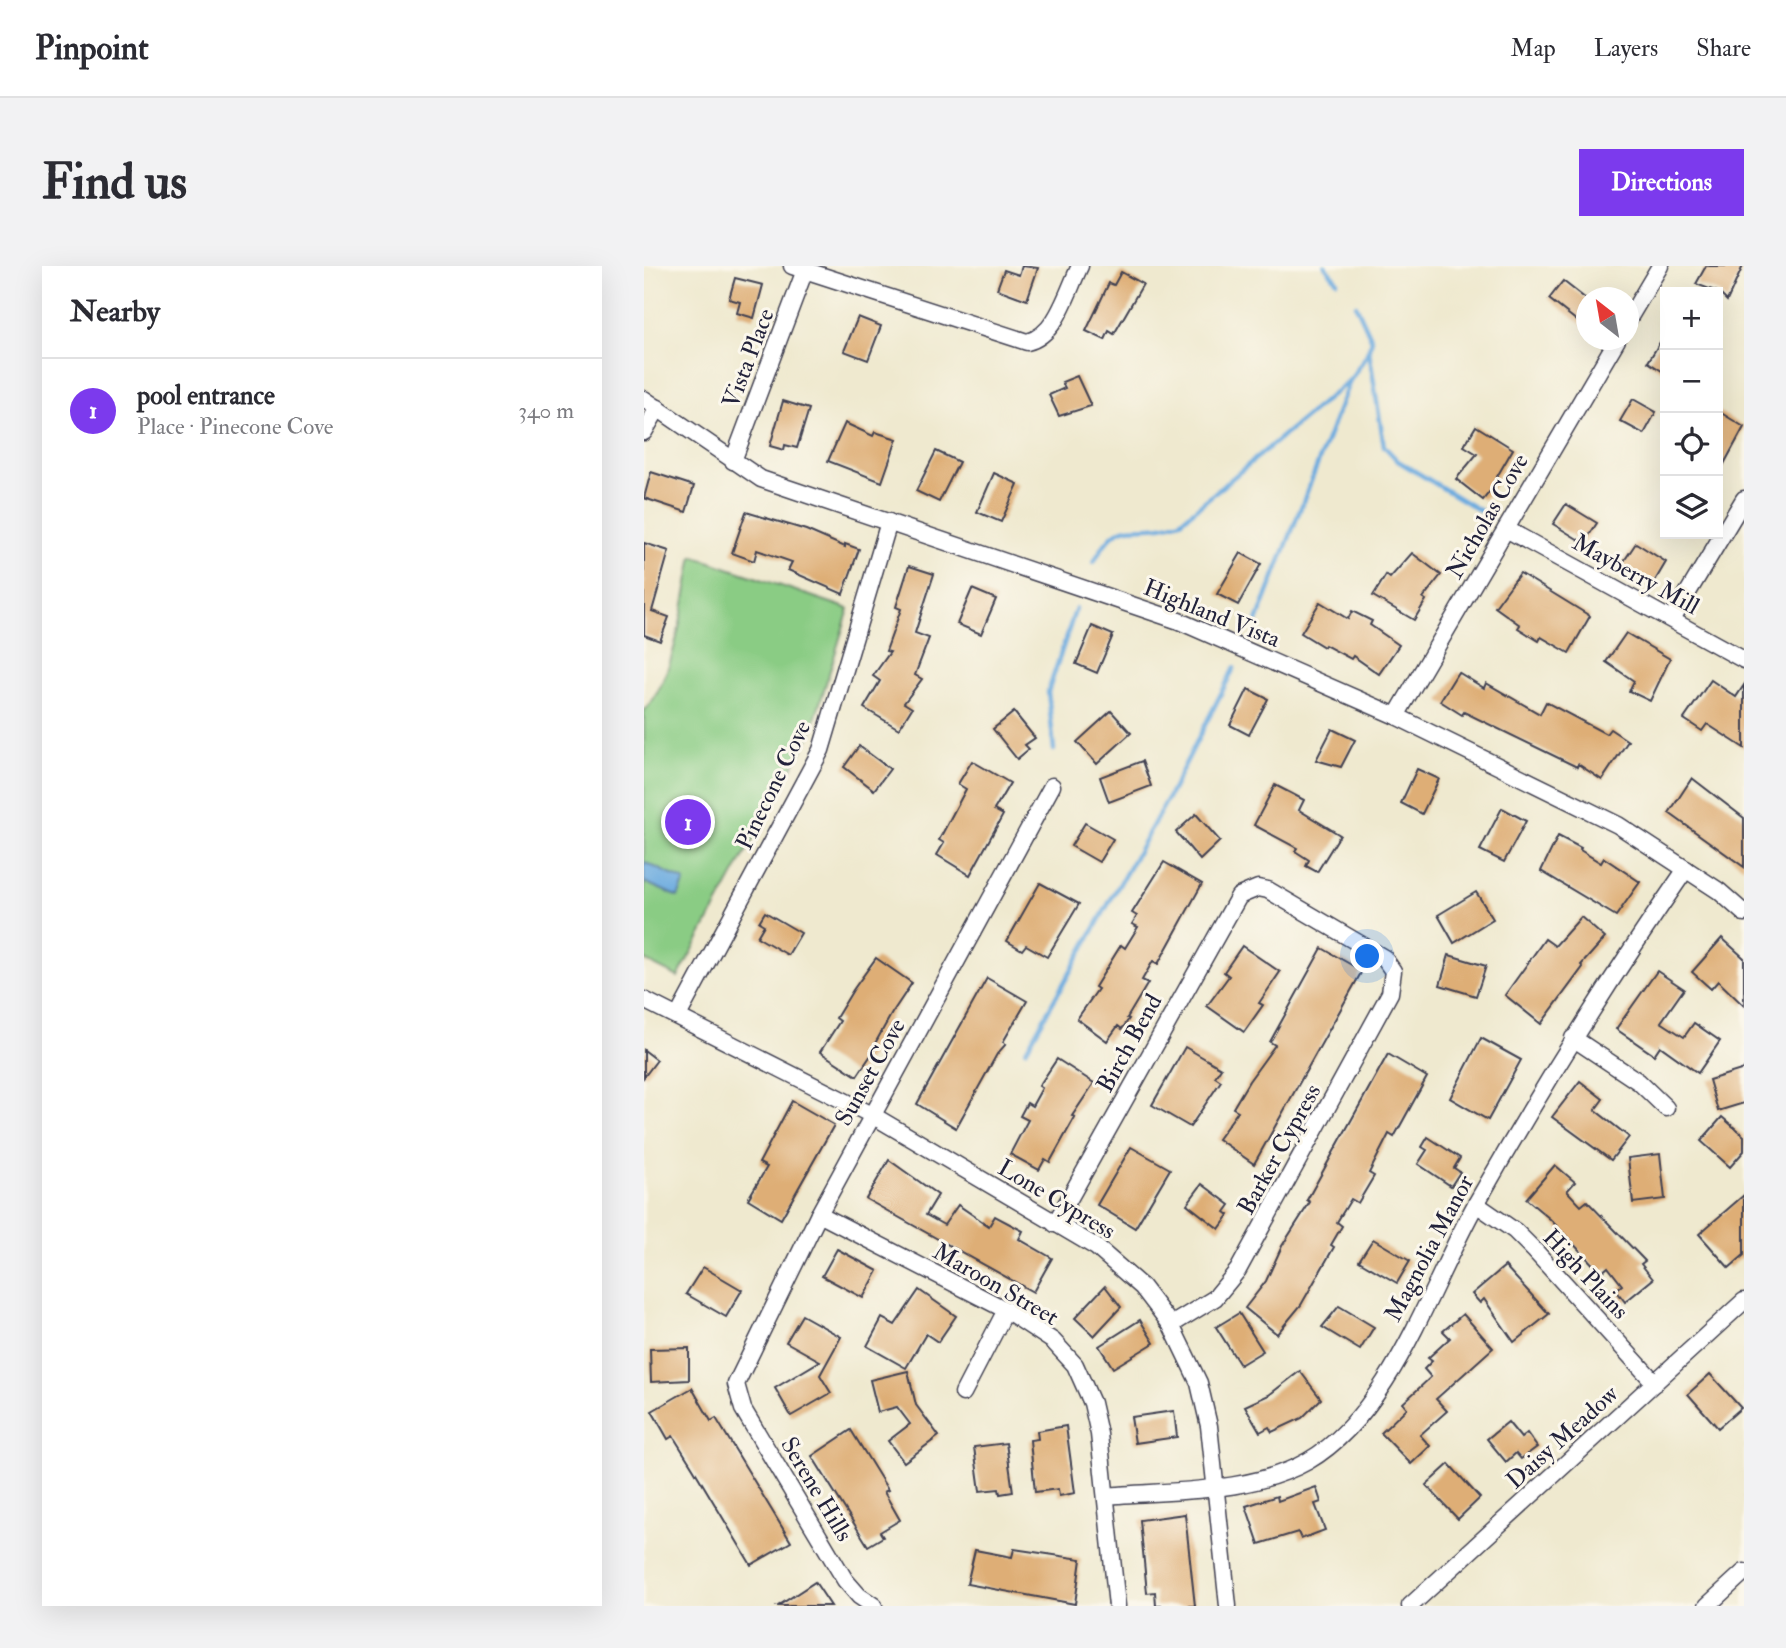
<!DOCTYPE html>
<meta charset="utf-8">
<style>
:root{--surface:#fff;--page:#f2f2f3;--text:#2b2b33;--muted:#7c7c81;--line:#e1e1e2;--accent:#7c3aed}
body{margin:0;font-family:"IM FELL Double Pica",serif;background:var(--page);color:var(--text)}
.controls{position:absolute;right:21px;top:21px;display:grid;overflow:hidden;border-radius:0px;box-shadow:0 7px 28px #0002}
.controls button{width:63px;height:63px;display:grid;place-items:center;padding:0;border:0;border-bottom:2px solid var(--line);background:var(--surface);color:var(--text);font:35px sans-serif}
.compass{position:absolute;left:932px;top:21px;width:63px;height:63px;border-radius:50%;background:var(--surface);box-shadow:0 7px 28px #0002;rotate:329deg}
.you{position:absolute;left:724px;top:691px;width:24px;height:24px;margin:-18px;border:5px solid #fff;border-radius:50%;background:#1a73e8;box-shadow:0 0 0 10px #1a73e833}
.badge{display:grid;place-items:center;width:46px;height:46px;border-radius:50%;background:var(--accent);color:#fff;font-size:23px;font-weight:700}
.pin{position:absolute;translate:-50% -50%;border:4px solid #fff;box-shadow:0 2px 7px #0006}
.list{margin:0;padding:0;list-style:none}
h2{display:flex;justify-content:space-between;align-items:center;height:91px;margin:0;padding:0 28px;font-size:30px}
h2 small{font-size:23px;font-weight:400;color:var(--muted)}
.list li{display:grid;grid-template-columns:46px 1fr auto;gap:21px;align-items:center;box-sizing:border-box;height:105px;padding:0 28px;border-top:2px solid var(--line)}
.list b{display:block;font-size:26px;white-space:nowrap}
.list p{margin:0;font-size:23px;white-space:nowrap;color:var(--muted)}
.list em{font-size:23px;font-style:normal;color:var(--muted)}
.icon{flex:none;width:38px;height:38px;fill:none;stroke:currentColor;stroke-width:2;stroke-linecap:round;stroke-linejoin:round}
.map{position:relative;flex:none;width:1100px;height:1340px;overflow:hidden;border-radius:0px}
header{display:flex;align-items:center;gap:42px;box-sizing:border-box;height:98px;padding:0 35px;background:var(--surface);border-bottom:2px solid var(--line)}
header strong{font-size:33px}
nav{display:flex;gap:38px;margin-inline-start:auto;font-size:24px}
.intro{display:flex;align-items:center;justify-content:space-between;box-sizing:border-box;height:168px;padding:0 42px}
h1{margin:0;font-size:49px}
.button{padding:18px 32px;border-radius:0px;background:var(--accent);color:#fff;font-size:24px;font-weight:700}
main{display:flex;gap:42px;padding:0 42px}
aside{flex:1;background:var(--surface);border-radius:0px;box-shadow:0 7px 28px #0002}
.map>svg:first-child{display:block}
.green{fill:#8acc84;stroke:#567760;stroke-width:2}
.water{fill:#6cabdf;stroke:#47668d;stroke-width:2}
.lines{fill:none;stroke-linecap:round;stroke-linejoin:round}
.stream{stroke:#6cabdf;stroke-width:4.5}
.building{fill:#deae76}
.street-casing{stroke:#414051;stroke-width:19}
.street{stroke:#fff;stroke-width:16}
.labels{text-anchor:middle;stroke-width:6;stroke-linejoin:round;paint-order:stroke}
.street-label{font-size:24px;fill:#22223b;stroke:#fbf7ec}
</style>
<header>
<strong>Pinpoint</strong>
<nav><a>Map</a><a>Layers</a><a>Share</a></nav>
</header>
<div class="intro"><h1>Find us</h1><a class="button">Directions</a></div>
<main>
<aside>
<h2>Nearby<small></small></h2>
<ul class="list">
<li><span class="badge">1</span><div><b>pool entrance</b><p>Place · Pinecone Cove</p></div><em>340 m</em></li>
</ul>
</aside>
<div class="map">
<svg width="1100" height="1340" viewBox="0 0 1100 1340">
<rect width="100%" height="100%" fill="#fbf7ec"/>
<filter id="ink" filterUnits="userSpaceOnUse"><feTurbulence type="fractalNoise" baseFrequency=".0143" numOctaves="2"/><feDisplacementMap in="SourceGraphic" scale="14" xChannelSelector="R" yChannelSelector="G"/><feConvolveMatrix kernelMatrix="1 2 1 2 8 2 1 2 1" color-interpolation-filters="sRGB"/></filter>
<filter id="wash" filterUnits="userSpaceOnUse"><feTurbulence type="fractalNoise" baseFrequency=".00686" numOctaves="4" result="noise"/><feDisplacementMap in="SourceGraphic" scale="28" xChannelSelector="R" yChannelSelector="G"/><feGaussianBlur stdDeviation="1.57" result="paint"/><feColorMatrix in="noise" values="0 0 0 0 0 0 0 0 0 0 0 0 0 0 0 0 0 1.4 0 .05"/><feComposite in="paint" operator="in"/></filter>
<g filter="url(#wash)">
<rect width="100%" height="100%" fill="#efe9cf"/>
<!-- green -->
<path class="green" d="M49,290l156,53 -39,126 -132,242 -34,-17v-249c31,-32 40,-111 49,-155z"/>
<!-- water -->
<polygon class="water" points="0,596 41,615 34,631 0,616"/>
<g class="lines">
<!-- stream -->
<g class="stream">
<polyline points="681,0 693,15"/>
<polyline points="725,85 740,180 754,195 848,252"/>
<path d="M450,296c28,-54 41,-24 87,-41l170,-142 15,-23 6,-16 -16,-35"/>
<polyline points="612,358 706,114"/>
<polyline points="410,484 404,426 432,342"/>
<polyline points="382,784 523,534 590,402"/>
</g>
</g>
<g id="blocks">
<!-- building -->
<g class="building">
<polygon points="378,0 394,2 383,34 353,23 360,4 375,9"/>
<polygon points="1062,0 1099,0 1083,35 1074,26 1052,18"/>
<polygon points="477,6 499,18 470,68 465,65 461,74 442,65 465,17 470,19"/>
<polygon points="91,12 119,19 110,52 93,47 96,36 85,33"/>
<polygon points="919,15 942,33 942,62 905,33"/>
<polygon points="214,51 237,60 224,94 200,85"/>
<polygon points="1021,68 1021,107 1004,96"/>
<polygon points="433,110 447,140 415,150 405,129 421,122 418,116"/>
<polygon points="989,133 1012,146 1000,168 976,155"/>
<polygon points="139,135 165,143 153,182 141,179 140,184 126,180"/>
<polygon points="1074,145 1100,161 1074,209"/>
<polygon points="201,157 229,170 231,166 253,173 238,216 184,195"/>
<polygon points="832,160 869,183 851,214 853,216 839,234 812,213 833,188 820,180"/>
<polygon points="292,185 315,196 295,236 272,225"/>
<polygon points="7,206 50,220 42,246 0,232"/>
<polygon points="350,207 374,218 357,256 333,246"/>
<polygon points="922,238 953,257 940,277 909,258"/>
<polygon points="102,246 162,264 201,281 201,278 215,283 199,328 144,304 148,296 113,284 110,295 88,287"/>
<polygon points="0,277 25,285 8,345 25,351 16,375 0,369"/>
<polygon points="992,277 1022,296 1009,318 978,298"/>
<polygon points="597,287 617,298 594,339 573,328"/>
<polygon points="768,287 797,309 779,332 782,334 770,354 729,330 742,309 746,312"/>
<polygon points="265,300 290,308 271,367 285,372 271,409 278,413 260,437 268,442 255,463 220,442 236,415 229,410 246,386 242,385 257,343 252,341"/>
<polygon points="876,307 946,350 925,387 897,371 895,375 874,362 876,359 851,341"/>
<polygon points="328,323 352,333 337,368 313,358"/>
<polygon points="676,336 704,353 708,345 728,355 726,359 755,379 735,408 709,390 707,393 681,379 680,381 657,367"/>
<polygon points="448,360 469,369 453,407 432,398"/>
<polygon points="982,367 1026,393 1006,435 985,425 990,415 962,396"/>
<polygon points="814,406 840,422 842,417 896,448 902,436 962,468 966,463 984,475 958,514 934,498 933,501 820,446 818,449 796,435"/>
<polygon points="1067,414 1092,431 1100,419 1100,482 1063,458 1058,465 1040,453"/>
<polygon points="604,423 624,433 605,469 586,459"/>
<polygon points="467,445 487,467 453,498 433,476"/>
<polygon points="370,446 391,472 381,479 385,483 373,493 349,463"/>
<polygon points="688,463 711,474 697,501 672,494"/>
<polygon points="215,480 246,503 230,524 200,501"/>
<polygon points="328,495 366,517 350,544 359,549 326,609 293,589 300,577 295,574 322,523 314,518"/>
<polygon points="498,495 507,520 465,536 456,511"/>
<polygon points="773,503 795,513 778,548 757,537"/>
<polygon points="1048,512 1100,552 1100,601 1025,547"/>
<polygon points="631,519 660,534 655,544 696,569 673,606 662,600 665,594 651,585 653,582 610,559"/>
<polygon points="40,536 57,543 55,547 60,549 54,564 49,562 46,568 28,560 32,552 26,549 32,537 38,540"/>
<polygon points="858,542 882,555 860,596 836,584"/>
<polygon points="552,548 576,575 556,594 532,566"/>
<polygon points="441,557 469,573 455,596 427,580"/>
<polygon points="914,570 937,582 936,584 957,597 960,592 996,616 972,650 897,605"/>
<polygon points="520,596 558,618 514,698 509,695 498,714 504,717 483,752 485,753 478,763 474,760 463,775 433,753 454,723 451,721 477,679 481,682 494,661 488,658 493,650 488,647"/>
<polygon points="396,617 435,638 403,691 382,679 378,684 363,675"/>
<polygon points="832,626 849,653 810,677 794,649"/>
<polygon points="121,646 157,667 144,689 113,671 120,659 115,656"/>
<polygon points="937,651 961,672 937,699 939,701 897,758 861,729 901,673 911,680"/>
<polygon points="1078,672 1100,692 1100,740 1074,715 1067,723 1048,706"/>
<polygon points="598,680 636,706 615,737 619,739 600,766 563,740 585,710 580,706"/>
<polygon points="678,682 718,705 610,898 574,873 594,845 589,842 605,815 631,779 626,776"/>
<polygon points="805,689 842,700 832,730 796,719"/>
<polygon points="232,692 268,717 248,747 229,781 231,783 213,810 176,786 196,755 192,752 209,724"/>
<polygon points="1013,705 1040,723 1017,756 1040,771 1050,757 1076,775 1054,807 1016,780 1010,789 972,763"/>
<polygon points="343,712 383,735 359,776 362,778 353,788 312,862 273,838"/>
<polygon points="837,772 877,794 844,854 806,832"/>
<polygon points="541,781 577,802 571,811 577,815 546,861 508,839"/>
<polygon points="0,784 13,794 0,811"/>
<polygon points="744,788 783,811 750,871 745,868 725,907 730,910 714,937 707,933 693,956 698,960 687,979 690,981 657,1039 633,1068 601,1042 622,1015 638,980 666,936 663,934"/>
<polygon points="413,793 450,817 428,850 431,851 406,896 401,893 395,904 366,888 384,854 376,850 383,837 388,840 398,822 395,820"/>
<polygon points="1100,803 1100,837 1074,845 1065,814"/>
<polygon points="936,815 959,833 951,844 985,871 967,894 908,851"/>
<polygon points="148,835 190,859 137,953 104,933 123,901 115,897"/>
<polygon points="1078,851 1100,870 1100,885 1086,901 1057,875"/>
<polygon points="784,871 816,892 810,902 816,906 807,920 774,898 783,884 778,881"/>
<polygon points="487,881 526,903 491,962 453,939"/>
<polygon points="1016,888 1021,933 989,937 984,892"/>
<polygon points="245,894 294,929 282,949 300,959 314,939 345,960 351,950 379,965 375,973 408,992 389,1026 222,933"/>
<polygon points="911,899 931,916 923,925 937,940 943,935 1001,995 997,998 1009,1013 981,1036 972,1024 978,1019 964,1001 957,1007 906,953 882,933"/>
<polygon points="558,918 586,939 581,946 585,949 575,963 543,938"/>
<polygon points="1100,929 1100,989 1085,1002 1055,968"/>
<polygon points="729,973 766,995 753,1017 715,995"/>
<polygon points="193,983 234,1005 219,1032 178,1010"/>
<polygon points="861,1000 905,1048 870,1076 840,1033 836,1037 828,1028"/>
<polygon points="59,1001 98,1024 82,1051 42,1028"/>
<polygon points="461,1020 477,1041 450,1070 431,1052"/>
<polygon points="275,1024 312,1050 294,1076 282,1068 262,1102 223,1080 238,1052 251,1059"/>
<polygon points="695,1040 730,1061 716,1084 678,1061"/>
<polygon points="595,1047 619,1085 596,1099 572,1061"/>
<polygon points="819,1048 849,1082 792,1133 803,1145 776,1169 786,1180 767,1198 737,1167 763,1142 759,1137 787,1111 780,1103 788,1095 784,1092 806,1072 799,1065"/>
<polygon points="158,1049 197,1071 176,1109 187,1127 147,1150 131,1122 176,1095 142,1076"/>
<polygon points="496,1054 510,1077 469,1102 455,1080"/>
<polygon points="45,1082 45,1114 7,1116 6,1083"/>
<polygon points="264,1105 272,1139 295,1170 260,1196 244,1175 266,1158 253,1141 234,1146 226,1114"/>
<polygon points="656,1105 677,1133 658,1152 628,1166 625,1161 616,1166 601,1140 625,1129"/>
<polygon points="1066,1108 1097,1142 1074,1162 1044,1128"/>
<polygon points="48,1122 67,1155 72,1152 147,1276 107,1299 49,1202 29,1170 24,1173 8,1145"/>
<polygon points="530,1145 533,1171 491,1177 487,1151"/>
<polygon points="864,1156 877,1172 883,1167 893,1181 877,1193 872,1187 862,1196 843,1173"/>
<polygon points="422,1160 431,1227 415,1230 414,1223 391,1226 386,1174 394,1173 393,1165"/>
<polygon points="207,1164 244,1224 240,1226 256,1254 236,1266 239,1271 224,1280 168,1190"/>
<polygon points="362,1177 369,1226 356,1228 355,1223 336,1225 330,1181"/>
<polygon points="805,1198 836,1232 814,1253 782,1219"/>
<polygon points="672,1221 677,1236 671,1238 681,1264 657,1273 654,1266 615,1278 602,1240 633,1230 634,1235"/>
<polygon points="541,1248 551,1340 512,1340 511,1326 503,1327 496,1254"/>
<polygon points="370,1283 437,1293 431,1338 323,1318 331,1284 368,1291"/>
<polygon points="171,1316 187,1340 134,1340"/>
</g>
</g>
</g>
<g filter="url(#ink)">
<use href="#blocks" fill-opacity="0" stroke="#414051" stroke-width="2"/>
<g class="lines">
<!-- street casing -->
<g class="street-casing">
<g id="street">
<path d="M148,0l235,76c30,-7 40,-50 53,-76"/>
<polyline points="984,54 1016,0"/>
<polyline points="0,133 117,213 535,355 752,450 974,559 1075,625 1100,647"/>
<polyline points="0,166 14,142"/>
<polyline points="89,195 161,4"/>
<polyline points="862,263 1100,394"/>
<polyline points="1028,353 1100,233"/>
<polyline points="752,450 973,74"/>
<polyline points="0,734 228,849 452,981 498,1021 527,1059 555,1117 565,1160 584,1340"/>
<polyline points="34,750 177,484 245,256"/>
<polyline points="929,772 995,816 1022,842"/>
<polyline points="832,938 871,965 891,985 1011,1117"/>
<polyline points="175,948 362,1044 409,1075 431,1099 448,1137 455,1168 473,1340"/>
<polyline points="411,958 595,630 614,622 624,624 740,692 749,705 746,727 594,1004 571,1032 527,1059"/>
<polyline points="319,1127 362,1044"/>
<path d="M462,1230c65,-6 144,-2 202,-35 83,-48 122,-175 168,-257 65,-115 135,-227 210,-335"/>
<polyline points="230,1340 215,1330 201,1314 99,1143 92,1118 175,948 408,520"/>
<polyline points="766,1340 1100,1035"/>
<polyline points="1063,1340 1100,1306"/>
</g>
</g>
<!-- street -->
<use href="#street" class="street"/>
</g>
</g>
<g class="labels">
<!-- street labels -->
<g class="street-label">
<text transform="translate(104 92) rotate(-69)" y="8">Vista Place</text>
<text transform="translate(843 250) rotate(-60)" y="8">Nicholas Cove</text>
<text transform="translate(992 308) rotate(29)" y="8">Mayberry Mill</text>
<text transform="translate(568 347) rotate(22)" y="8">Highland Vista</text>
<text transform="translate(129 519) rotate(-64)" y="8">Pinecone Cove</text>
<text transform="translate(485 777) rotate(-61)" y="8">Birch Bend</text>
<text transform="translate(226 806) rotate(-61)" y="8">Sunset Cove</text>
<text transform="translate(635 883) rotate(-61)" y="8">Barker Cypress</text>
<text transform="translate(413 933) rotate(31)" y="8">Lone Cypress</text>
<text transform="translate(785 982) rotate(-62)" y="8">Magnolia Manor</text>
<text transform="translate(942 1008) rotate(47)" y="8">High Plains</text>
<text transform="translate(352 1018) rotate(30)" y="8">Maroon Street</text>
<text transform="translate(918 1171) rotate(-42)" y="8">Daisy Meadow</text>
<text transform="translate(173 1223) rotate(59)" y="8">Serene Hills</text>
</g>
</g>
</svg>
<div class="controls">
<button>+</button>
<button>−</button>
<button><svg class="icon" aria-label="locate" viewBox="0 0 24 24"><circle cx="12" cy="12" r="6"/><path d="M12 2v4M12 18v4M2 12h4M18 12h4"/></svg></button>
<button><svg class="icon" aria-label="layers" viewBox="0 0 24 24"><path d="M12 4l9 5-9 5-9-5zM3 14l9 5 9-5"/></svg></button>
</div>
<svg class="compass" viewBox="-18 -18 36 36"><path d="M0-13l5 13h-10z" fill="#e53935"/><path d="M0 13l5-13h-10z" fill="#7c7c81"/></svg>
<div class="you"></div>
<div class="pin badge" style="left:44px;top:556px">1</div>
</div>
</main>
